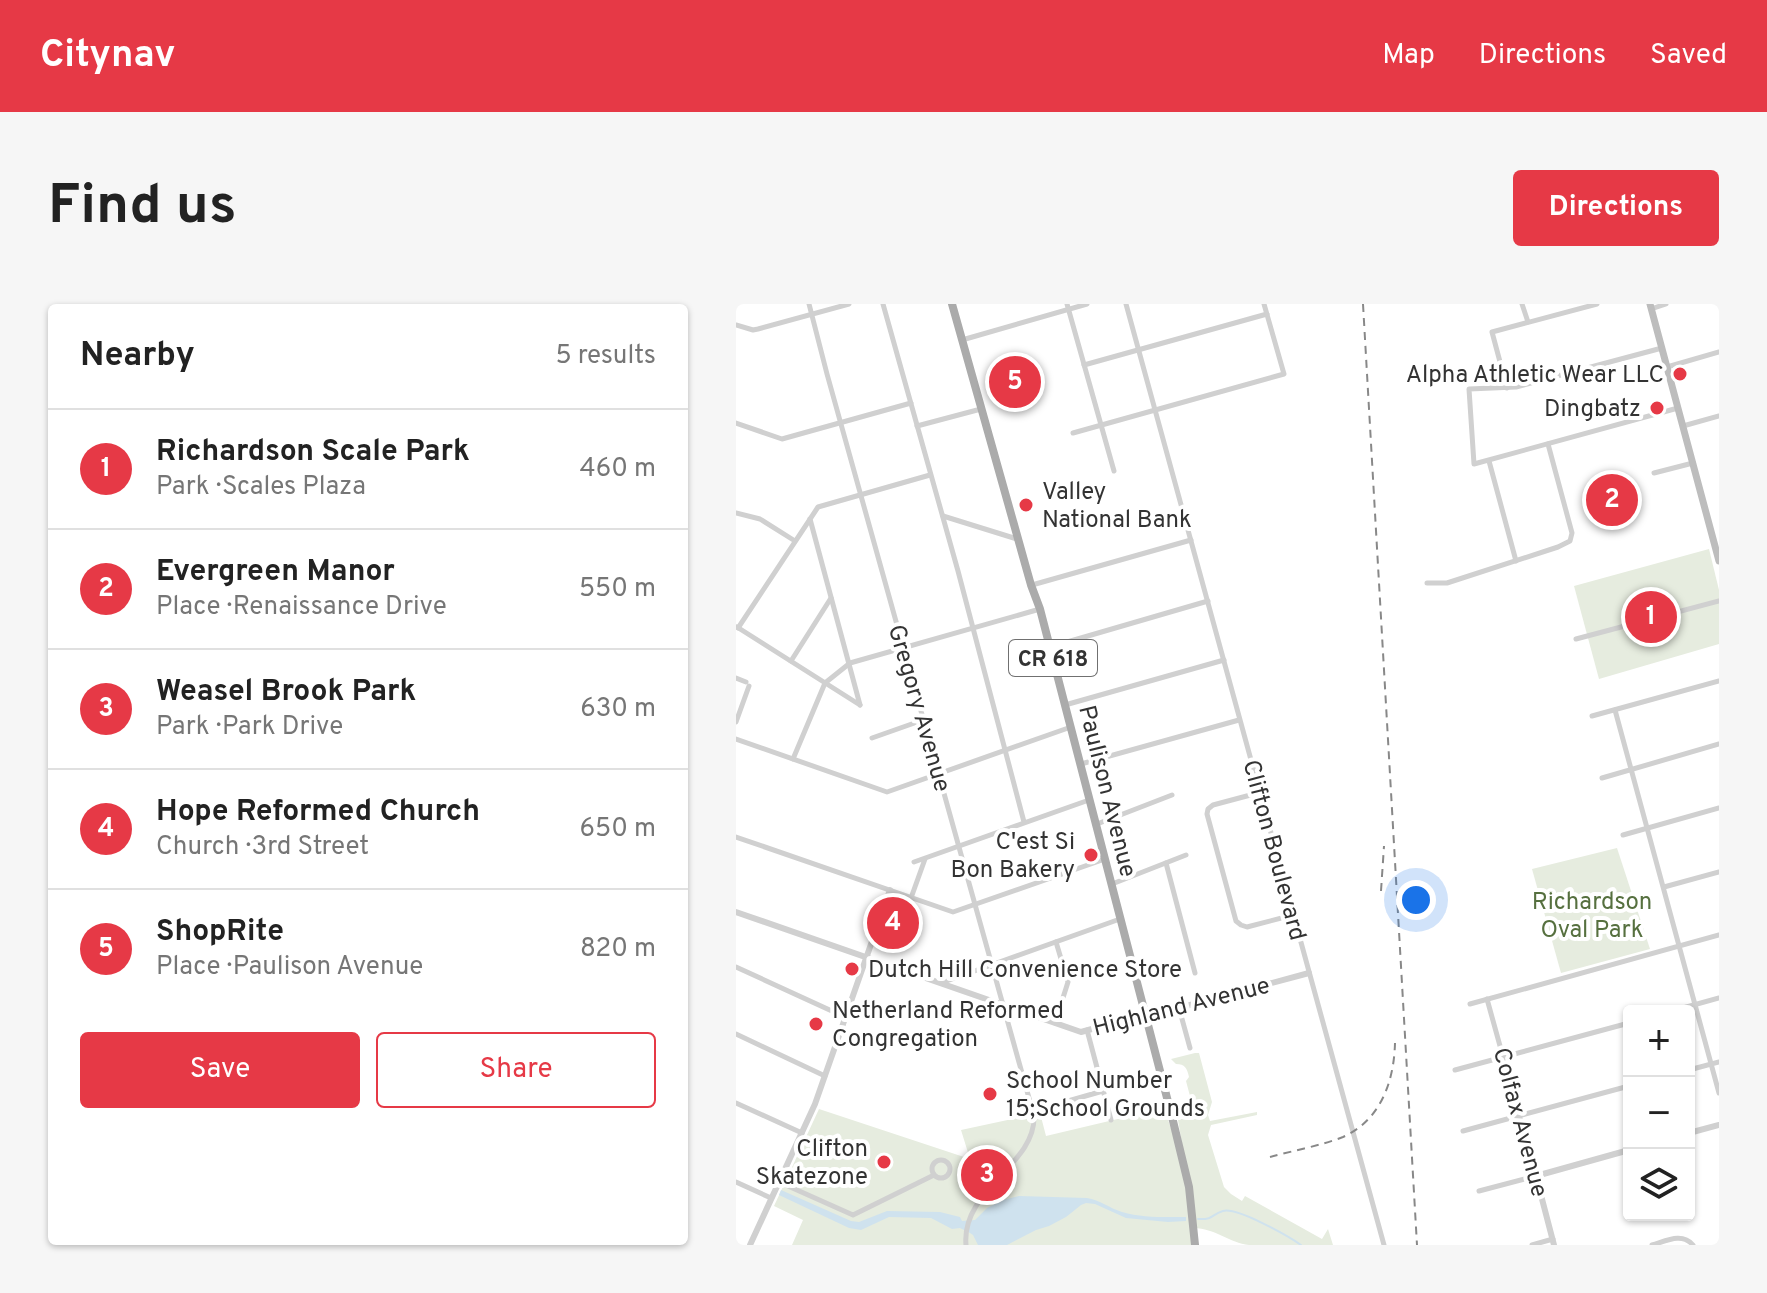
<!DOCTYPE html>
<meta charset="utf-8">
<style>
:root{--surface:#fff;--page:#f6f6f6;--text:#222;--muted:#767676;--line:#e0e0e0;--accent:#e63946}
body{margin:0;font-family:Overpass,sans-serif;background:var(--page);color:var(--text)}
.controls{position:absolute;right:24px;bottom:24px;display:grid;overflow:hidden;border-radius:8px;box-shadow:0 2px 6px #0004}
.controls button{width:72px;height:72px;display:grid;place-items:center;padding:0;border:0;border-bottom:2px solid var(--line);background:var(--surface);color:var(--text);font:40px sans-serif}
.you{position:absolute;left:680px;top:596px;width:28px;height:28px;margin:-20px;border:6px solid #fff;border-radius:50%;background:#1a73e8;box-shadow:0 0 0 12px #1a73e833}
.badge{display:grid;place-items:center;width:52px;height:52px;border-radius:50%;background:var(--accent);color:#fff;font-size:26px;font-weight:700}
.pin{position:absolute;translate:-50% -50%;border:4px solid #fff;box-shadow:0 2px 8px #0006}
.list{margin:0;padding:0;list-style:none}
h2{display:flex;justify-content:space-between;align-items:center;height:104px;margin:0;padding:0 32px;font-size:34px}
h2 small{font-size:26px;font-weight:400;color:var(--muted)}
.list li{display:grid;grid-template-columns:52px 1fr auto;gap:24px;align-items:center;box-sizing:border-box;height:120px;padding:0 32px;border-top:2px solid var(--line)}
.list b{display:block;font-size:30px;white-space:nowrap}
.list p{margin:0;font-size:26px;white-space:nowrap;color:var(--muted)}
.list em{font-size:26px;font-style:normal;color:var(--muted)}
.actions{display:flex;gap:16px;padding:24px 32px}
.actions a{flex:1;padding:18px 0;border:2px solid var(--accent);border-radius:8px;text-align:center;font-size:28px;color:var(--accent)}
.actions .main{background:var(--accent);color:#fff}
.icon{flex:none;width:44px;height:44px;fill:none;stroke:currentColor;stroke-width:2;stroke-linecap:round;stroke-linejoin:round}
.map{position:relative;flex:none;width:983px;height:941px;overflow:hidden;border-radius:8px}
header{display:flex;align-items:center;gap:48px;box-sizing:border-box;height:112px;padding:0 40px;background:var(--accent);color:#fff}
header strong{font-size:38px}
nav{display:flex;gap:44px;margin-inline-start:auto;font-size:28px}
.intro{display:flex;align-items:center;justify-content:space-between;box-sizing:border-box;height:192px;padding:0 48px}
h1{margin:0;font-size:56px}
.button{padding:20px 36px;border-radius:8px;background:var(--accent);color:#fff;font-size:28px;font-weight:700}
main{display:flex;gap:48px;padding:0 48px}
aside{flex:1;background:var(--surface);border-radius:8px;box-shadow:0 2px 6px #0004}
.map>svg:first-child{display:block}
.green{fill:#e6ecdf}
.water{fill:#cfe2ee}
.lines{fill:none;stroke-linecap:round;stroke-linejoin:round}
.stream{stroke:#cfe2ee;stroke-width:2}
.minor{stroke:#d0d0d0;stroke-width:5}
.tertiary{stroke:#d0d0d0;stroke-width:6}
.secondary{stroke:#bdbdbd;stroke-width:7}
.primary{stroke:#ababab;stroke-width:8}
.rail{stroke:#888;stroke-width:2;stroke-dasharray:8 6;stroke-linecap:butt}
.poi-dot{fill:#e63946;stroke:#fff;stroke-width:3}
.labels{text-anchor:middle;stroke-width:8;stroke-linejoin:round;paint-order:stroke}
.shield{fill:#fff;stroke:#707070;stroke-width:2}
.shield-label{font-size:22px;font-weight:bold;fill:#333}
.poi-label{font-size:24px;fill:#333;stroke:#fff;text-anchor:end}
.street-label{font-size:24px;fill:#333;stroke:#fff}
.park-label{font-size:24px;fill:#56703f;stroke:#fff}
</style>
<header>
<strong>Citynav</strong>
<nav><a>Map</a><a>Directions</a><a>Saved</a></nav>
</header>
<div class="intro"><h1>Find us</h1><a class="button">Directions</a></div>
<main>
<aside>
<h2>Nearby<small>5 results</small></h2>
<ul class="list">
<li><span class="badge">1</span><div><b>Richardson Scale Park</b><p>Park · Scales Plaza</p></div><em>460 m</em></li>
<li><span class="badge">2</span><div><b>Evergreen Manor</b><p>Place · Renaissance Drive</p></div><em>550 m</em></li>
<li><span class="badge">3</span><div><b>Weasel Brook Park</b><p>Park · Park Drive</p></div><em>630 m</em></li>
<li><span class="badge">4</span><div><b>Hope Reformed Church</b><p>Church · 3rd Street</p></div><em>650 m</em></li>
<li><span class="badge">5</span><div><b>ShopRite</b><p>Place · Paulison Avenue</p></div><em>820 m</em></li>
</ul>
<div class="actions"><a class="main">Save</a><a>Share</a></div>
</aside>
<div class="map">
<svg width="983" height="941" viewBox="0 0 983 941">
<rect width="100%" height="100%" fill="#fff"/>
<!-- green -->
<g class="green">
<polygon points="973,245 983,286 983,340 863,375 838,282"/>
<polygon points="881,544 914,645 825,669 796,565"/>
<path d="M459,749h4l13,49 -4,13 2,6 47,-9v3l-46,10 -3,10 16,52 7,7 11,7 3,-5 77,43 6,-10 5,16c-27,0 -57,0 -84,0 -19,-2 -35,-17 -55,-17l1,17h-403l11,-25 -29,-14 45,-97 151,50 -9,-29 61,-13 -1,-5 18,-3 7,27 118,-28 24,71 -10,-59 17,-5 -9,-34 3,-4c-2,-9 -4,-13 -13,-13l-5,-5z"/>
</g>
<!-- water -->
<path class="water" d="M45,886l70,31 8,1 28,-11 53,1 20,5 2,4 13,-1 12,-12 16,-8 16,-4 68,2c13,2 22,10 35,14 20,6 43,5 64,5v4l-18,1 -42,-4 -31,-14 -9,-1 -5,2 -15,12 -17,9 -13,4 -29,15h-29l-5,-10 -3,-2 -10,-5 -8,1 -21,-11 -42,-1 -28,13 -12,-2 -70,-33z"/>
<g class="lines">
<!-- stream -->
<path class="stream" d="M462,915c16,1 14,-5 25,-8 14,-4 65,25 78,34"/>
<!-- minor -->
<g class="minor">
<path d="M73,0l18,70 207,742c2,49 -73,73 -68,129"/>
<polyline points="147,0 222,267 288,518"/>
<polyline points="331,0 378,167"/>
<polyline points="390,0 648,941"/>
<polyline points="786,0 792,18"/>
<polyline points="915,5 930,0"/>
<polyline points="0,21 17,26 22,25 113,0"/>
<polyline points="226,36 351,0"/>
<polyline points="926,44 780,83 733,85 738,160 942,104"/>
<polyline points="348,61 531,10"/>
<polyline points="931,63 983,48"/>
<polyline points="771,84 756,28 861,0"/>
<polyline points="0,119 46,135 175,99"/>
<polyline points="181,122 245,105"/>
<polyline points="947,122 983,112"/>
<polyline points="337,129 548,70 528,0"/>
<polyline points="753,157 780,257"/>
<polyline points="918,169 957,159"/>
<polyline points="0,209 24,215 59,237"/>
<polyline points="207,212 281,235"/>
<polyline points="74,215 124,401"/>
<polyline points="691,279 711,279 822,243 834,237 836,229 812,140"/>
<polyline points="296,281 455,236"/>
<polyline points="1,323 124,401"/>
<polyline points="2,324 82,203 194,171"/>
<polyline points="840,335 983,297"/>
<polyline points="314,343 472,297"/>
<polyline points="55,357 95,294"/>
<polyline points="0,374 10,378"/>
<polyline points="329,401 488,356"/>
<polyline points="879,406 983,789"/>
<polyline points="856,412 983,377"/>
<polyline points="0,418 13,382"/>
<polyline points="136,434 187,416"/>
<polyline points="0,435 151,488 335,423"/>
<polyline points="57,455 89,379 114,359 304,305"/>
<polyline points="345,460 503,416"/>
<polyline points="866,474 983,440"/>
<polyline points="522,489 477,501 472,505 471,510 500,617 505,621 511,623 557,611"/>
<polyline points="361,520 436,491"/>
<polyline points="887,531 983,504"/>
<polyline points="0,533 217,608 369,555"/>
<polyline points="178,558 353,496"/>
<polyline points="430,559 459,669"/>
<polyline points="376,580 450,551"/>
<polyline points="928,583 983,568"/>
<polyline points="175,594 189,555"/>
<polyline points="0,663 109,713"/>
<polyline points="205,679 384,615"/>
<polyline points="734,700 983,631"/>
<polyline points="443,704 454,744"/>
<polyline points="936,707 983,694"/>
<polyline points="319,719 332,678 320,638"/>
<polyline points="351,726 375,816"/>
<polyline points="0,730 89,772"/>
<polyline points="719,766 893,719"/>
<polyline points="953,766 983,758"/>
<polyline points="0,799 66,829"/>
<polyline points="297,807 367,787"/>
<polyline points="727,827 893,782"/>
<circle cx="205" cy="865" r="9"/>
<polyline points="0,878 35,894"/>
<polyline points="43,878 117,911 198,871"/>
<polyline points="743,887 800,872 751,695"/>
<polyline points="796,941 817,935"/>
<path d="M916,941c14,-4 30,-13 41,0"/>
</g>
<!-- tertiary -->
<g class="tertiary">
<polyline points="0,608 345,728 403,712 443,704 573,669"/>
<polyline points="953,829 983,821"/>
<polyline points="14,941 79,800 154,586"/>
<polyline points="818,941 800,872 893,846"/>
</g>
<!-- secondary -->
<polyline class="secondary" points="914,0 983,257"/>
<!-- primary -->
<polyline class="primary" points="216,0 295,281 304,305 437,817 453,883 459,941"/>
<!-- rail -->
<g class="rail">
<polyline points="627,0 681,941"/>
<polyline points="645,587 648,542"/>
<path d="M534,853c22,-6 53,-12 73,-20 38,-17 51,-56 52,-94"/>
</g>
</g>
<!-- markers -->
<g class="poi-dot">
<circle cx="944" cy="70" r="8"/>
<circle cx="921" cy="104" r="8"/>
<circle cx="290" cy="201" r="8"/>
<circle cx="355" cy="551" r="8"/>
<circle cx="116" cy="665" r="8"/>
<circle cx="80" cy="720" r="8"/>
<circle cx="254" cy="790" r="8"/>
<circle cx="148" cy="858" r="8"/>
</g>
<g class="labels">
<!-- shield labels -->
<rect class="shield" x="273" y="336" width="88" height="36" rx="6"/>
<g class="shield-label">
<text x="317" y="362">CR 618</text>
</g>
<!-- poi labels -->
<g class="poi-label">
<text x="928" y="78">Alpha Athletic Wear LLC</text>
<text x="905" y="112">Dingbatz</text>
<text x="306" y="195" text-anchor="start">Valley<tspan x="306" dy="28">National Bank</tspan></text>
<text x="339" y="545">C'est Si<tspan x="339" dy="28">Bon Bakery</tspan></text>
<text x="132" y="673" text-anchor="start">Dutch Hill Convenience Store</text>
<text x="96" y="714" text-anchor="start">Netherland Reformed<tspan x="96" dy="28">Congregation</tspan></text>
<text x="270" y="784" text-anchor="start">School Number<tspan x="270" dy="28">15;School Grounds</tspan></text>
<text x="132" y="852">Clifton<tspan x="132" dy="28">Skatezone</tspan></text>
</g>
<!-- street labels -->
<g class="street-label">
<text transform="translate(184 404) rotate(74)" y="8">Gregory Avenue</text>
<text transform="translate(372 487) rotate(76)" y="8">Paulison Avenue</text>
<text transform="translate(539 546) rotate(75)" y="8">Clifton Boulevard</text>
<text transform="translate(445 702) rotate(-14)" y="8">Highland Avenue</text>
<text transform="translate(785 818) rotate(75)" y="8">Colfax Avenue</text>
</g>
<!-- park labels -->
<g class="park-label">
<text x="856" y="605">Richardson<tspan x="856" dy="28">Oval Park</tspan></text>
</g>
</g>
</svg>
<div class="controls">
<button>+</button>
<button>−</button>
<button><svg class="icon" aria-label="layers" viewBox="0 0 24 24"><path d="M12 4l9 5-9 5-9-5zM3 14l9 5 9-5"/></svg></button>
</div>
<div class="you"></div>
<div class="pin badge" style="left:915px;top:313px">1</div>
<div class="pin badge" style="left:876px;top:196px">2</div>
<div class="pin badge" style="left:251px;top:871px">3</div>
<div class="pin badge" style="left:157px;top:619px">4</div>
<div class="pin badge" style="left:279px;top:78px">5</div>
</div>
</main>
